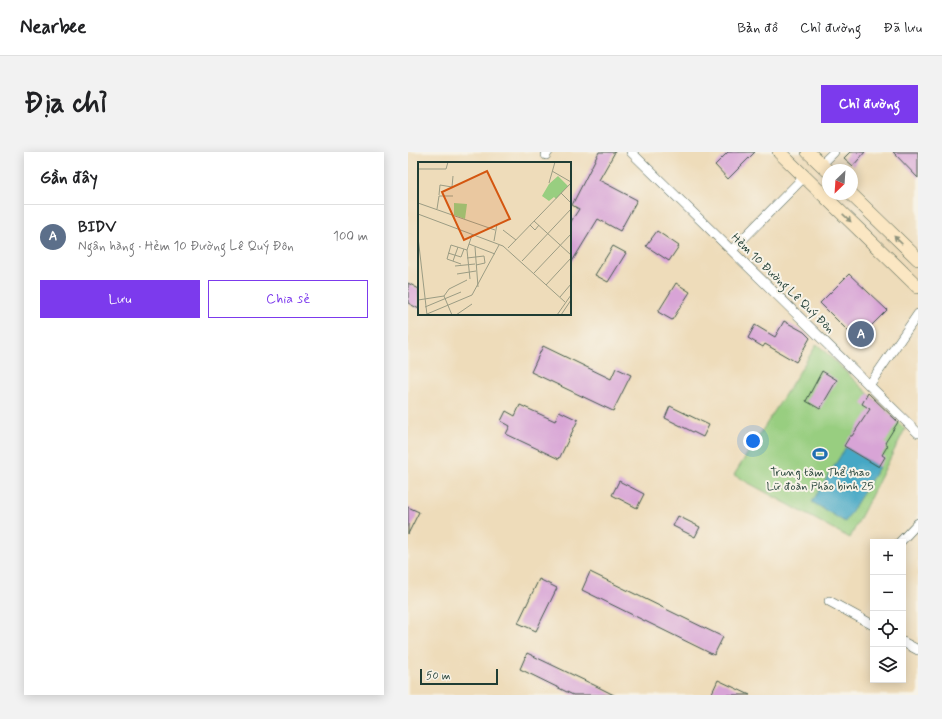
<!DOCTYPE html>
<html lang="vi">
<meta charset="utf-8">
<style>
:root{--surface:#fff;--page:#f2f2f2;--text:#202124;--muted:#757577;--line:#e0e0e0;--accent:#7c3aed}
body{margin:0;font-family:Mynerve,sans-serif;background:var(--page);color:var(--text)}
.controls{position:absolute;right:12px;bottom:12px;display:grid;overflow:hidden;border-radius:0px;box-shadow:0 2px 10px #0003}
.controls button{width:36px;height:36px;display:grid;place-items:center;padding:0;border:0;border-bottom:1px solid var(--line);background:var(--surface);color:var(--text);font:20px sans-serif}
.compass{position:absolute;left:414px;top:12px;width:36px;height:36px;border-radius:50%;background:var(--surface);box-shadow:0 2px 10px #0003;rotate:205deg}
.scale{position:absolute;left:12px;bottom:10px;width:78px;box-sizing:border-box;padding-left:4px;border:2px solid #1f3d34;border-top:0;font-size:11px;line-height:14px;white-space:nowrap;color:#1f3d34;-webkit-text-stroke:3px #f7f3e8;paint-order:stroke}
.you{position:absolute;left:345px;top:289px;width:14px;height:14px;margin:-10px;border:3px solid #fff;border-radius:50%;background:#1a73e8;box-shadow:0 0 0 6px #1a73e833}
.badge{display:grid;place-items:center;width:26px;height:26px;border-radius:50%;background:var(--accent);color:#fff;font-size:13px;font-weight:700}
.pin{position:absolute;translate:-50% -50%;border:2px solid #fff;box-shadow:0 1px 4px #0006}
.list{margin:0;padding:0;list-style:none}
h2{display:flex;justify-content:space-between;align-items:center;height:52px;margin:0;padding:0 16px;font-size:17px}
h2 small{font-size:13px;font-weight:400;color:var(--muted)}
.list li{display:grid;grid-template-columns:26px 1fr auto;gap:12px;align-items:center;box-sizing:border-box;height:64px;padding:0 16px;border-top:1px solid var(--line)}
.list b{display:block;font-size:15px;white-space:nowrap}
.list p{margin:0;font-size:13px;white-space:nowrap;color:var(--muted)}
.list em{font-size:13px;font-style:normal;color:var(--muted)}
.actions{display:flex;gap:8px;padding:12px 16px}
.actions a{flex:1;padding:9px 0;border:1px solid var(--accent);border-radius:0px;text-align:center;font-size:14px;color:var(--accent)}
.actions .main{background:var(--accent);color:#fff}
.icon{flex:none;width:22px;height:22px;fill:none;stroke:currentColor;stroke-width:2;stroke-linecap:round;stroke-linejoin:round}
.map{position:relative;flex:none;width:510px;height:543px;overflow:hidden;border-radius:0px}
header{display:flex;align-items:center;gap:24px;box-sizing:border-box;height:56px;padding:0 20px;background:var(--surface);border-bottom:1px solid var(--line)}
header strong{font-size:19px}
nav{display:flex;gap:22px;margin-inline-start:auto;font-size:14px}
.intro{display:flex;align-items:center;justify-content:space-between;box-sizing:border-box;height:96px;padding:0 24px}
h1{margin:0;font-size:28px}
.button{padding:10px 18px;border-radius:0px;background:var(--accent);color:#fff;font-size:14px;font-weight:700}
main{display:flex;gap:24px;padding:0 24px}
aside{flex:1;background:var(--surface);border-radius:0px;box-shadow:0 2px 10px #0003}
.map>svg:first-child{display:block}
.green{fill:#98ce80;stroke:#5c865a}
.water{fill:#45a7c5;stroke:#32727c}
.building{fill:#d8a4d6}
.lines{fill:none;stroke-linecap:round;stroke-linejoin:round}
.minor-casing{stroke:#3e5548;stroke-width:10}
.secondary-casing{stroke:#3e5548;stroke-width:14}
.minor{stroke:#fff;stroke-width:9}
.secondary{stroke:#fbe7c3;stroke-width:13}
.oneway{fill:#8d927c}
.labels{text-anchor:middle;stroke-width:4;stroke-linejoin:round;paint-order:stroke}
.street-label{font-size:12px;fill:#1f3d34;stroke:#f7f3e8}
.poi-label{font-size:12px;fill:#1f3d34;stroke:#f7f3e8}
.inset-road{fill:none;stroke:#9b9c84;stroke-width:1}
.view{fill:#d45610;fill-opacity:0.15;stroke:#d45610;stroke-width:2}
.inset-edge{fill:none;stroke:#1f3d34;stroke-width:2}
</style>
<header>
<strong>Nearbee</strong>
<nav><a>Bản đồ</a><a>Chỉ đường</a><a>Đã lưu</a></nav>
</header>
<div class="intro"><h1>Địa chỉ</h1><a class="button">Chỉ đường</a></div>
<main>
<aside>
<h2>Gần đây<small></small></h2>
<ul class="list">
<li><span class="badge" style="background:#5c6f8a">A</span><div><b>BIDV</b><p>Ngân hàng · Hẻm 10 Đường Lê Quý Đôn</p></div><em>100 m</em></li>
</ul>
<div class="actions"><a class="main">Lưu</a><a>Chia sẻ</a></div>
</aside>
<div class="map">
<svg width="510" height="543" viewBox="0 0 510 543">
<rect width="100%" height="100%" fill="#f7f3e8"/>
<filter id="ink" filterUnits="userSpaceOnUse"><feTurbulence type="fractalNoise" baseFrequency=".025" numOctaves="2"/><feDisplacementMap in="SourceGraphic" scale="8" xChannelSelector="R" yChannelSelector="G"/><feConvolveMatrix kernelMatrix="1 2 1 2 8 2 1 2 1" color-interpolation-filters="sRGB"/></filter>
<filter id="wash" filterUnits="userSpaceOnUse"><feTurbulence type="fractalNoise" baseFrequency=".012" numOctaves="4" result="noise"/><feDisplacementMap in="SourceGraphic" scale="16" xChannelSelector="R" yChannelSelector="G"/><feGaussianBlur stdDeviation="0.9" result="paint"/><feColorMatrix in="noise" values="0 0 0 0 0 0 0 0 0 0 0 0 0 0 0 0 0 1.4 0 .05"/><feComposite in="paint" operator="in"/></filter>
<g filter="url(#wash)">
<rect width="100%" height="100%" fill="#eedcba"/>
<!-- green -->
<polygon class="green" points="409,192 497,277 442,386 326,323"/>
<!-- water -->
<polygon class="water" points="438,295 471,315 437,370 404,350"/>
<g id="blocks">
<!-- building -->
<g class="building">
<polygon points="191,0 207,0 191,28 229,48 212,79 190,67 162,113 162,71 171,57 164,53"/>
<polygon points="320,0 347,0 320,27 307,13"/>
<polygon points="442,0 457,0 445,14 436,6"/>
<polygon points="485,0 510,0 510,26"/>
<polygon points="249,79 271,94 261,109 238,94"/>
<polygon points="205,94 218,101 200,130 187,123"/>
<polygon points="441,122 479,158 449,188 412,151"/>
<polygon points="0,131 11,137 11,157 0,151"/>
<polygon points="268,131 282,140 264,168 250,160"/>
<polygon points="376,169 396,180 402,186 388,210 357,192 355,195 340,186 347,173 367,185"/>
<polygon points="135,194 203,227 208,216 223,223 205,259 123,220"/>
<polygon points="414,219 429,228 412,257 398,249"/>
<polygon points="460,241 490,270 477,291 480,293 474,303 477,305 471,315 436,294 442,284 444,284 462,257 454,252"/>
<polygon points="112,253 147,269 151,259 170,268 151,307 98,282 102,274 93,269 98,259 107,264"/>
<polygon points="262,254 301,273 295,285 257,266"/>
<polygon points="211,329 236,342 229,356 204,343"/>
<polygon points="0,355 11,360 0,382"/>
<polygon points="270,364 292,375 287,385 265,374"/>
<polygon points="182,420 315,485 306,503 174,438"/>
<polygon points="131,427 149,436 128,479 110,471"/>
<polygon points="119,501 186,533 206,543 165,543 112,517"/>
<polygon points="310,528 342,543 303,543"/>
</g>
</g>
</g>
<g filter="url(#ink)">
<use href="#blocks" fill-opacity="0" stroke="#3e5548" stroke-width="1"/>
<g class="lines">
<!-- minor casing -->
<g class="minor-casing">
<g id="minor">
<polyline points="223,0 510,281"/>
<polyline points="138,3 140,0"/>
<polyline points="413,13 426,0"/>
<polyline points="324,98 396,25"/>
<polyline points="462,232 510,162"/>
<polyline points="492,390 510,371"/>
<polyline points="421,449 465,473"/>
<polyline points="495,490 510,498"/>
</g>
</g>
<!-- secondary casing -->
<g class="secondary-casing">
<g id="secondary">
<polyline points="371,0 510,135"/>
<polyline points="400,0 420,19"/>
<polyline points="443,42 510,107"/>
</g>
</g>
<!-- minor -->
<use href="#minor" class="minor"/>
<!-- secondary -->
<use href="#secondary" class="secondary"/>
</g>
<!-- one-way arrows -->
<defs><path id="oneway-solid" d="M-6-.8H1V-3.2L6.5 0L1 3.2V.8H-6Z"/></defs>
<g class="oneway">
<use href="#oneway-solid" transform="translate(439 66) rotate(44)"/>
<use href="#oneway-solid" transform="translate(490 88) rotate(-136)"/>
</g>
</g>
<!-- icons -->
<defs>
<g id="stadium-bare" transform="scale(1.2)"><path d="M0-5a6.5 5 0 1 0 0 10a6.5 5 0 1 0 0-10ZM-3.5-1.8h7v3.6h-7Z" fill="#1f6fb2" stroke="#f7f3e8" stroke-width="2.5" paint-order="stroke"/></g>
</defs>
<g fill-rule="evenodd">
<use href="#stadium-bare" x="412" y="302"/>
</g>
<g class="labels">
<!-- street labels -->
<g class="street-label">
<text transform="translate(375 131) rotate(44)" y="4">Hẻm 10 Đường Lê Quý Đôn</text>
</g>
<!-- poi labels -->
<g class="poi-label">
<text x="412" y="324">Trung tâm Thể thao<tspan x="412" dy="14">Lữ đoàn Pháo binh 25</tspan></text>
</g>
</g>
<!-- overview -->
<g transform="translate(10 10)">
<rect width="153" height="153" fill="#eedcba"/>
<path d="M140,14l10,10 -12,13 -2,-2 -5,4 -7,-5 7,-12zM36,41l13,1 -2,15 -11,-4z" fill="#98ce80"/>
<path class="inset-road" d="M0,7h28l2,-7M134,9l19,11M131,21l6,-21M143,31l10,10M21,33l1,-10 12,2 1,-11M0,41l77,27M19,47l2,-13h14M0,52l85,32 62,56M116,59l37,34M112,63l5,5 4,-5M85,68l13,10M0,75l9,78M76,79l3,-17M51,82l26,10M57,85l3,40M90,86l63,-65M30,91l13,4 3,-8M49,96l17,-2 1,7 -9,2M35,99l5,-14M104,99l49,-52M43,102l-14,-5 4,-14 16,5M37,104l20,-2M116,111l37,-39M39,112l19,-3M52,117l-3,-29 5,-15M128,123l25,-27M142,135l11,-13M0,138l26,-4M7,145l36,-15M9,152l45,-19 27,-50M34,153l-8,-19 5,-7 18,-9M38,153l16,-11M139,153l14,-20M143,153l10,-15"/>
<path class="view" d="M69,9l23,48 -46,21 -22,-48z"/>
<rect width="153" height="153" class="inset-edge"/>
</g>
</svg>
<div class="controls">
<button>+</button>
<button>−</button>
<button><svg class="icon" aria-label="locate" viewBox="0 0 24 24"><circle cx="12" cy="12" r="6"/><path d="M12 2v4M12 18v4M2 12h4M18 12h4"/></svg></button>
<button><svg class="icon" aria-label="layers" viewBox="0 0 24 24"><path d="M12 4l9 5-9 5-9-5zM3 14l9 5 9-5"/></svg></button>
</div>
<svg class="compass" viewBox="-18 -18 36 36"><path d="M0-13l5 13h-10z" fill="#e53935"/><path d="M0 13l5-13h-10z" fill="#757577"/></svg>
<div class="scale">50 m</div>
<div class="you"></div>
<div class="pin badge" style="left:453px;top:182px;background:#5c6f8a">A</div>
</div>
</main>
